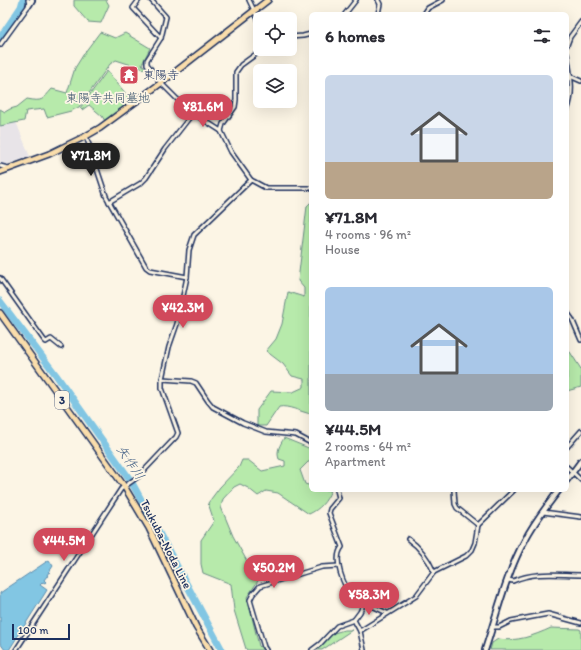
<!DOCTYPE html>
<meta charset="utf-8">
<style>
:root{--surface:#fff;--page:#f7f7f7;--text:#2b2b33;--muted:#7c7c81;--accent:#d1495b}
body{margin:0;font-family:Itim,"Klee One",sans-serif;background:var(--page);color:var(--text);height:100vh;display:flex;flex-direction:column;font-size:15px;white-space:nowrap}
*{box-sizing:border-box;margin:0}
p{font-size:13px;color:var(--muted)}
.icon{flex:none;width:22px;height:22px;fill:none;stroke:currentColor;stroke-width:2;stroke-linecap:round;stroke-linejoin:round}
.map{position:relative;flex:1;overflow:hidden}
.drawer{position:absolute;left:309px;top:12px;width:260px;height:480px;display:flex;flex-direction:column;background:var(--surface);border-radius:6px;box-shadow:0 4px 16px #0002}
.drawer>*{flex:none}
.controls{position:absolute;left:253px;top:12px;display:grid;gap:8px}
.controls a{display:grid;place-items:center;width:44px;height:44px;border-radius:6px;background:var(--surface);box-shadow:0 4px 16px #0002;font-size:20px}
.scale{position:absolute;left:12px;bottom:10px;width:58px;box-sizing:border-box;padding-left:4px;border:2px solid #1b2f5e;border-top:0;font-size:11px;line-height:14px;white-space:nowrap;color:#1b2f5e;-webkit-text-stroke:3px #fcf5e5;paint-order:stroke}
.price{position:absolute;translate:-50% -34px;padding:0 9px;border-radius:14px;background:var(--accent);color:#fff;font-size:13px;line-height:26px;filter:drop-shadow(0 1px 2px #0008)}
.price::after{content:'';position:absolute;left:50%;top:24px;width:12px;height:9px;margin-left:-6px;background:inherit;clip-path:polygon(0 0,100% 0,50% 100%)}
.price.active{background:#222;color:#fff}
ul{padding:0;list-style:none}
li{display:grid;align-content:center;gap:8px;height:212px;padding:0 16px}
li span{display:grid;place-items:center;height:124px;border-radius:6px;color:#555}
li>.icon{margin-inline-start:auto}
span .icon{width:72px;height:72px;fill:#fffc;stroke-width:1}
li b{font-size:17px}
h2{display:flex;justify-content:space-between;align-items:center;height:48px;padding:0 16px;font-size:17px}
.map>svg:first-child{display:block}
.built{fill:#e8e4e8}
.green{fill:#b7eaab;stroke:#698c84}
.water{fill:#82c6e3;stroke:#598aae}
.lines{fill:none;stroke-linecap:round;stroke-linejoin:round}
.river{stroke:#82c6e3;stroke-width:7}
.street-casing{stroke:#1b2f5e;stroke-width:6}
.secondary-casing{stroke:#1b2f5e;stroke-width:8}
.primary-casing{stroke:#1b2f5e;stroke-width:8}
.street{stroke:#fcf5e5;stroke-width:3}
.secondary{stroke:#fcf5e5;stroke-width:4.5}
.primary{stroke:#faddab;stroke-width:5}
.labels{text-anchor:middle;stroke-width:3.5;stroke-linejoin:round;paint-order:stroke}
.shield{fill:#fcf5e5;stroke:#5e6a86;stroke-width:1}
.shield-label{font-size:11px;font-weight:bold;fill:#1b2f5e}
.poi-label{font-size:12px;fill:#1b2f5e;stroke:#fcf5e5;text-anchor:start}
.park-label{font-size:12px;fill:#3a546d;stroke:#fcf5e5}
.street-label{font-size:12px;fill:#1b2f5e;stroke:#fcf5e5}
.water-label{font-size:13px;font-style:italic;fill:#35557f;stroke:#fcf5e5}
</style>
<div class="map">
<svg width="581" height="650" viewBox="0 0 581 650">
<rect width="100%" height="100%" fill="#fcf5e5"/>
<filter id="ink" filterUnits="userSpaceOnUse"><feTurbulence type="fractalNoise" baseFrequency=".025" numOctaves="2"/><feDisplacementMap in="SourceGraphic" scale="8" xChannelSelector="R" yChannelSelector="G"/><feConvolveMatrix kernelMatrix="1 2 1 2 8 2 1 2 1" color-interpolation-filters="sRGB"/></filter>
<g filter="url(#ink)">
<polygon class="built" points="15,119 30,157 5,165 0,165 0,122"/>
<g class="green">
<polygon points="74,0 106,0 109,5 101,23 88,22 74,6"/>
<path d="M100,32L115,38L125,33L150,48L142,64L147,70L116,60L110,64L79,107L71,111L47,117L44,109L26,111L24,121L0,126V109L5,112L10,109L17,107L27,99C43,102 42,100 52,89L67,93L75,68L85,52Z"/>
<polygon points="107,71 132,101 105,121 102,116 89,105 82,110 80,108"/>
<path d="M311,202V414C301,412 288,405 279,407L266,426H257V410L271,391L293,392L304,387V379L292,376L283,364L266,351L276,339L282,324L288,292L304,297V288L298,281L307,206Z"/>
<polygon points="567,350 570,352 581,369 581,387 567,391"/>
<path d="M284,438L311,449V462H308L300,470L305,484L308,485L311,483V490H331C326,502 320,509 309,514L278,493L266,491L258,496L248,488L240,484L234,487L223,499L221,507L233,536L258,581L247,597L259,646L263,650H247L246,649L234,610L231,584L203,573L201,564V540L214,521L208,503L220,487L239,467L242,460H248L262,471L285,466V461L279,459C276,451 280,445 284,438Z"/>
<path d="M551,628L579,629L581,630V650H490L492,643L498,639C517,642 533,636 551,628Z"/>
<polygon points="344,630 352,630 322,650 315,650 334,633"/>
</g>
<polygon class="water" points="49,560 53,566 49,572 51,573 49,572 47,575 49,577 47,576 44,580 46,582 45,583 43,582 40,585 47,590 9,650 5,650 0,643 0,593"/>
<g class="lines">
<g class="river">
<polyline points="0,38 21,7 23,0"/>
<polyline points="0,301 56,375 131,481 222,650"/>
</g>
<defs>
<g id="street">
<polyline points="139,0 133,8 161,38"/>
<polyline points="151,0 166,17 161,38 147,60 147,64 161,83 177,99 193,113 221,131 231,152 251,180 266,188 311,188"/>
<polyline points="249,0 260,23"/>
<polyline points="345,14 356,0"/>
<polyline points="378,14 380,4 378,0"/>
<polyline points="424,14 428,8 443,0"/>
<polyline points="290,37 303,36 311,34"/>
<polyline points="0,45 29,5 28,0"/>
<polyline points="567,45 570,37 581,22"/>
<path d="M567,54C570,75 575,90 567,111"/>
<polyline points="572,77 581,81"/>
<polyline points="221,131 223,124 235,107 236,100 236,72 241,65 263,49"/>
<polyline points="86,136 106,196 146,267 150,270 187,277"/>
<polyline points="0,166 8,168"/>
<polyline points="109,202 141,183 146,178 165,149 193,113"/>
<polyline points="0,278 44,340 46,342 51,339 61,347"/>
<polyline points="567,312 572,319 581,340"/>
<polyline points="162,379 191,381 196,383 208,401 213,407 243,423 266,432 296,435 311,443"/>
<polyline points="567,447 581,431"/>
<polyline points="567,467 581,480"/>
<path d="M337,490L339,498L330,509L329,513L342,547C332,559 344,587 353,597L387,613"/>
<polyline points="454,490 455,504 457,508 478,525"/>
<polyline points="543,512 581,517"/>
<path d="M408,539C421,548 428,558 434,572"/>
<path d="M508,580L513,581C535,571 558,575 581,575"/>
<polyline points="492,627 499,627 511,621 548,614 581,623"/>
<polyline points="360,631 416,596 434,572 466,556 472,550 475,543 478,525 514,490"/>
<polyline points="16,650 121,489 139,476 176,437 178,433 162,388 162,379 169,347 177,324 187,277 189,250 194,235 251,180"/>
<polyline points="266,650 264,647 250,600 253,594 260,586 322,567 339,566"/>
<polyline points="312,650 320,644 337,626 354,620"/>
<polyline points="364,650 360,631 354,620 360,612 365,601"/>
</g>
<g id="secondary">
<polyline points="29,5 32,0"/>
<polyline points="567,480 581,461"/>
<path d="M485,650C497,614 506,574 525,540C534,522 547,506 559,490"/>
</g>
<g id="primary">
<polyline points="0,172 49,154 86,136 100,128 161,83 268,0"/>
<polyline points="0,313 124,486 149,528 196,627 210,650"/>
</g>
</defs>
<use href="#street" class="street-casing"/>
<use href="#secondary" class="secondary-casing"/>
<use href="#primary" class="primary-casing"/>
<use href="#street" class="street"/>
<use href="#secondary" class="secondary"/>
<use href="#primary" class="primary"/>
</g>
</g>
<defs>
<symbol id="temple-square" viewBox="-11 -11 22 22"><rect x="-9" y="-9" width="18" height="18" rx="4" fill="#d1495b" stroke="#fcf5e5"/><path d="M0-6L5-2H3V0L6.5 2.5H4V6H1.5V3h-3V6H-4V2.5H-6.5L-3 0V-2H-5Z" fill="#fff"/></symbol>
</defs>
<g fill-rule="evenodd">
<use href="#temple-square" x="118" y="64" width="22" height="22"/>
</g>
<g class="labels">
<rect class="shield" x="55" y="391" width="14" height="18" rx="3"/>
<g class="shield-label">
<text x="62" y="404">3</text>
</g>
<g class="poi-label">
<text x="143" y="79">東陽寺</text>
</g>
<g class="park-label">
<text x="108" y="102">東陽寺共同墓地</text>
</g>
<g class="street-label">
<text transform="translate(166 544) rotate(63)" y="4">Tsukuba-Noda Line</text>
</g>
<g class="water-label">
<text transform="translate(131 462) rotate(56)" y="5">矢作川</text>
</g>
</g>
</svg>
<div class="controls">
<a><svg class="icon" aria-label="locate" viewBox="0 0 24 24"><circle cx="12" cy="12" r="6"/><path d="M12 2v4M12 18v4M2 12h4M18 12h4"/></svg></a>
<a><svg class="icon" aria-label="layers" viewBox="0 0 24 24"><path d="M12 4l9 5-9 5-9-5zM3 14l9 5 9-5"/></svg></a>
</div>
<div class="scale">100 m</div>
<b class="price" style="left:203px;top:128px">¥81.6M</b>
<b class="price active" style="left:91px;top:177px">¥71.8M</b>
<b class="price" style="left:183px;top:329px">¥42.3M</b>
<b class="price" style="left:64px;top:562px">¥44.5M</b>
<b class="price" style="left:274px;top:589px">¥50.2M</b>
<b class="price" style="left:369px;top:616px">¥58.3M</b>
<section class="drawer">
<h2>6 homes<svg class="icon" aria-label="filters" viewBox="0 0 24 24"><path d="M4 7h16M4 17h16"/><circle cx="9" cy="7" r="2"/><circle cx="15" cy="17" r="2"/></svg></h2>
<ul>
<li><span style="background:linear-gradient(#c9d6e8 70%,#b9a48a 0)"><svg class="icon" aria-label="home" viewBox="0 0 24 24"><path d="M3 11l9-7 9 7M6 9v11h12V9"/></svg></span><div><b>¥71.8M</b><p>4 rooms · 96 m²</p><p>House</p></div></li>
<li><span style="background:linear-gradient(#a9c7e8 70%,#9aa5b1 0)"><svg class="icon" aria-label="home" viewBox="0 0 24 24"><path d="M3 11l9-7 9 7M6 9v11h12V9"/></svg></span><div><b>¥44.5M</b><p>2 rooms · 64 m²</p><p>Apartment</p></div></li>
</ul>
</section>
</div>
